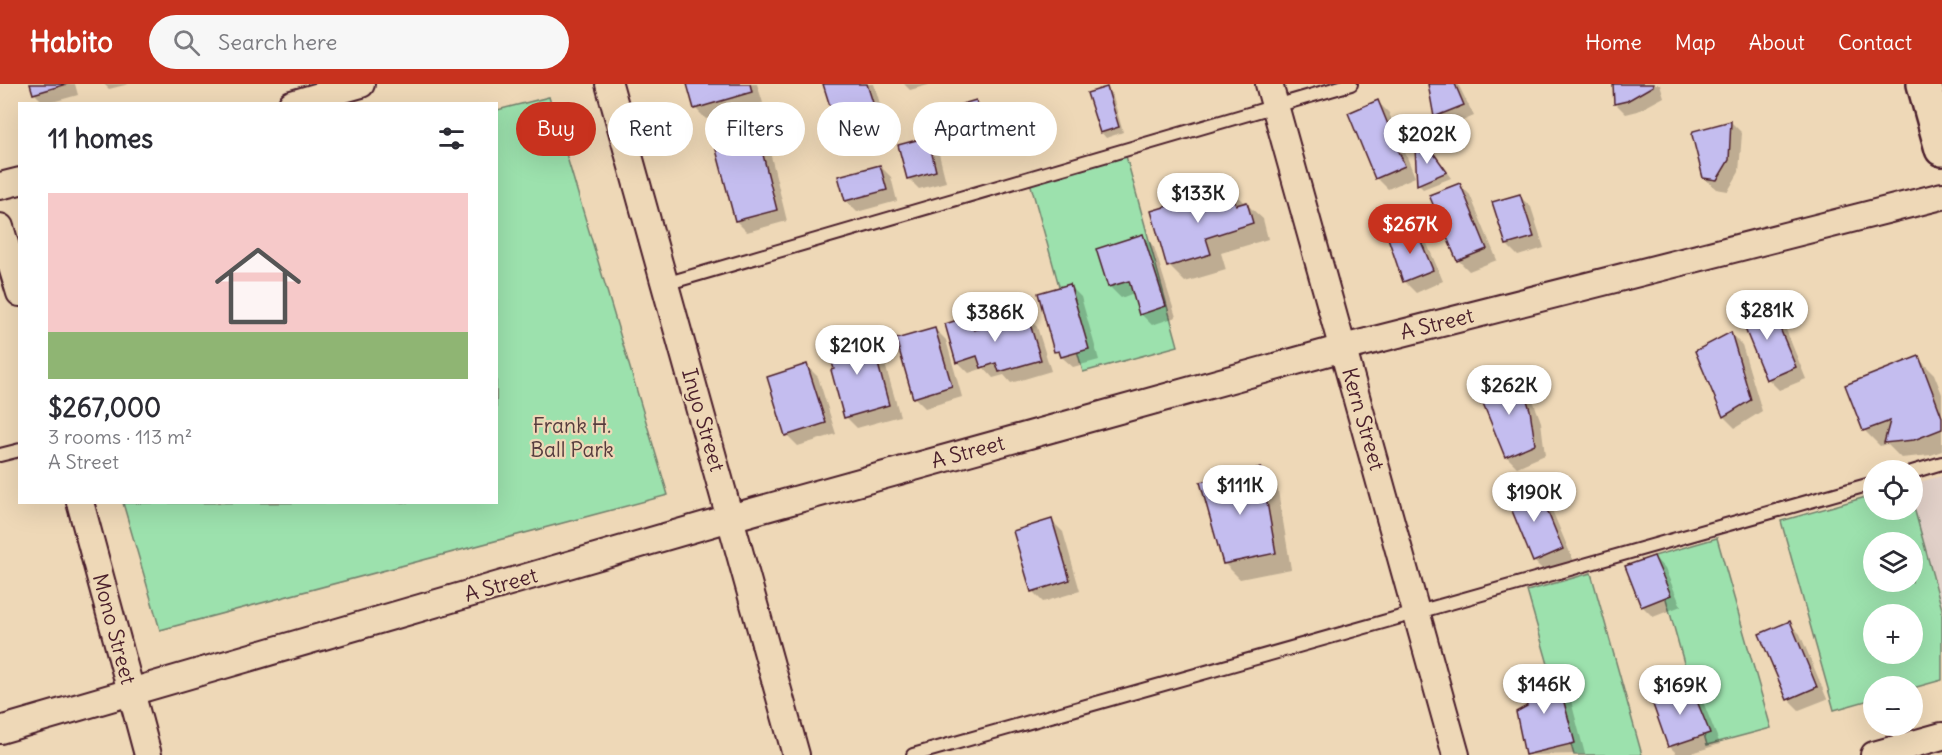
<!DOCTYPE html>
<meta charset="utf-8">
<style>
:root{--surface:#fff;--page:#f7f7f7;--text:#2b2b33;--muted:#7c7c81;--accent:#c8321e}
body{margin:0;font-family:Delius,sans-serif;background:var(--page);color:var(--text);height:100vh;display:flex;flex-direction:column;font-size:22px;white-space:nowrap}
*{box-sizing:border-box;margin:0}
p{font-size:20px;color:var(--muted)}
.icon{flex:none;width:33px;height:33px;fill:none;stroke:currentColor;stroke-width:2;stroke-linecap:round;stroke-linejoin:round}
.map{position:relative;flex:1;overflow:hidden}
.sheet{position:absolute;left:18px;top:18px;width:480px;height:402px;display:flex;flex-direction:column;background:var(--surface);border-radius:0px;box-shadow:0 6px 24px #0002}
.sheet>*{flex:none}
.banner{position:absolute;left:516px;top:18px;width:570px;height:54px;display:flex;gap:12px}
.fabs{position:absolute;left:1863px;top:376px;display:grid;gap:12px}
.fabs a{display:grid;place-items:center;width:60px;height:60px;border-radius:50%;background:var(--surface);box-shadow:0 6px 24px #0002;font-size:30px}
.price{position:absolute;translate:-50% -51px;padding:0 14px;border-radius:21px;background:#fff;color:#222;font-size:20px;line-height:39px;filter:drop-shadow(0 2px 3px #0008)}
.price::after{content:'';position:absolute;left:50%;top:36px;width:18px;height:14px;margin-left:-9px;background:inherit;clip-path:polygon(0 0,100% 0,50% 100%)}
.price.current{background:var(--accent);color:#fff}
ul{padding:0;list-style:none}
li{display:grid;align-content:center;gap:12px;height:318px;padding:0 30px}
li span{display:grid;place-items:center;height:186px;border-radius:0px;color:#555}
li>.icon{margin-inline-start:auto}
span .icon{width:108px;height:108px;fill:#fffc;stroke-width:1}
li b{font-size:26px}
h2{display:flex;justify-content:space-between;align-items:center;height:72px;padding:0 30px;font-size:26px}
.pill{padding:0 21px;border-radius:27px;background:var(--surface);box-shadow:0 6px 24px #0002;font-size:21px;line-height:54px}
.pill.current{background:var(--accent);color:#fff}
header{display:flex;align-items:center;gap:36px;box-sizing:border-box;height:84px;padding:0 30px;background:var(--accent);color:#fff}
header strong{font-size:28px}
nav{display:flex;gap:33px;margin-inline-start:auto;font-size:21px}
.search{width:420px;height:54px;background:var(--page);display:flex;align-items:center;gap:15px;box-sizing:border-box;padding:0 21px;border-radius:33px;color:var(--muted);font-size:22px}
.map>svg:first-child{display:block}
.built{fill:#e1d0c8}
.green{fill:#9ce1ad;stroke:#73806c;stroke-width:1.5;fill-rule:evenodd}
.shadow{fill:#0003}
.building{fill:#c4bdef;stroke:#4a1f2b;stroke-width:1.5}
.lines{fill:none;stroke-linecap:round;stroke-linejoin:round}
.service-casing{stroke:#4a1f2b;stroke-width:16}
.minor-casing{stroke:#4a1f2b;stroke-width:30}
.secondary-casing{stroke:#4a1f2b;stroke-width:38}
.service{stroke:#eed8b7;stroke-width:12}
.minor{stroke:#eed8b7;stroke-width:26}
.secondary{stroke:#eed8b7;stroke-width:33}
.labels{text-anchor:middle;stroke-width:4.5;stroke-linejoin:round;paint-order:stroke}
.street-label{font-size:21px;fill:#4a1f2b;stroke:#eed8b7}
.park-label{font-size:21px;fill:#563c3e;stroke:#eed8b7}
</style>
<header>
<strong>Habito</strong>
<div class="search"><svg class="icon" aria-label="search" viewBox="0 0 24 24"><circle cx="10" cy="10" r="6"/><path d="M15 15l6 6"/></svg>Search here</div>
<nav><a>Home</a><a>Map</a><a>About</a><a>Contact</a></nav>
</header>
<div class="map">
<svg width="1942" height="671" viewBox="0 0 1942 671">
<rect width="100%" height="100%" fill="#eed8b7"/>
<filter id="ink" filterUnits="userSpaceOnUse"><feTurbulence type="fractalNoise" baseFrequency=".0167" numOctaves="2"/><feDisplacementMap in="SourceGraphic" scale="12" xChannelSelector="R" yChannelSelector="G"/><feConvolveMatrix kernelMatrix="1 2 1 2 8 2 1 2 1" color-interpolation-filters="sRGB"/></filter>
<g filter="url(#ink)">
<polygon class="built" points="1942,392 1942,525 1913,420 1912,400"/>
<g class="green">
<polygon points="549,13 668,411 160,546 123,419 496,418 497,26"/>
<polygon points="1126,72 1178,262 1083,288 1030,98"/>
<path d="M1873,411L1874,426H1912L1913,420L1942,525V596L1913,604L1874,603L1873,615L1834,626L1781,437ZM1874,459H1912V498H1874ZM1874,531H1912V570H1874Z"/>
<polygon points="1717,454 1771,644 1707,661 1654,472"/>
<polygon points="1591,489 1642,671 1574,671 1527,507"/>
</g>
<g class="shadow">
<polygon points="32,0 75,0 78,11 45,20 34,9"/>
<polygon points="104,0 129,0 109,5"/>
<polygon points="688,0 757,0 763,19 706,35 695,24"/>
<polygon points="825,0 874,0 884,33 847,45 836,34"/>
<polygon points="904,0 932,0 910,6"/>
<polygon points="1430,0 1458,0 1474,32 1446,44 1435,33"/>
<polygon points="1615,0 1660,0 1664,13 1638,27 1626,30 1615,19"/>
<polygon points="1106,5 1112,10 1123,48 1106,54 1101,48"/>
<polygon points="976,18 981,23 989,50 971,55 966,50"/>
<polygon points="1378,18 1389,29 1415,93 1388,105 1377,94"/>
<polygon points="1731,38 1742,49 1739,88 1728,107 1716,105 1704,94"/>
<polygon points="757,49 768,60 787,137 747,148 736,137"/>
<polygon points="927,54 938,66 946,98 919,105 908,94"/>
<polygon points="1426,61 1451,94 1423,105 1418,100"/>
<polygon points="880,82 891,93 897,117 857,128 846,117"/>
<polygon points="1459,100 1470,111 1497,176 1469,187 1458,176"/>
<polygon points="1230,105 1263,135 1268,155 1221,169 1226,186 1185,198 1169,182"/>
<polygon points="1519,112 1531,123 1544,164 1518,172 1507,161 1494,119"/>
<polygon points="1414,144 1425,155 1443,197 1416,209 1405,198 1390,155"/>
<polygon points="1143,151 1154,163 1176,233 1152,241 1141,230 1134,209 1121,214 1110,203 1098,166"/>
<polygon points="1070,202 1081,213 1099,276 1073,283 1056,268"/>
<polygon points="1769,220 1780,231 1806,295 1779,306 1768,295"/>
<polygon points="1026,232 1037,243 1051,287 1011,299 1004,291 993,294 984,284 969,289 958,278 970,234 981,245"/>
<polygon points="935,245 946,256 962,313 925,324 914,313"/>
<polygon points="1731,250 1742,261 1762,327 1735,344 1724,333 1697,268"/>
<polygon points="869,251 880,263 900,332 857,344 846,333"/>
<polygon points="1918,274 1934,290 1942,310 1942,367 1931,371 1901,374 1887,360 1880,362 1864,346"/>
<polygon points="807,282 818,293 836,350 798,362 787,351"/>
<polygon points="1522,304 1533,316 1541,338 1545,371 1517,383 1506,372"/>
<polygon points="1261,385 1277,401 1291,485 1240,495 1224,479"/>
<polygon points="1535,401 1546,412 1573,476 1545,488 1534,477"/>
<polygon points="1052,437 1063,448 1080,507 1043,518 1032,507"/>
<polygon points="1654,473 1665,485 1681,522 1653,533 1642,522"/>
<polygon points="1789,539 1800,550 1827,615 1799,626 1788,615"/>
<polygon points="1555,587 1566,598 1585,670 1527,671 1518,629 1528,623"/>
<polygon points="1690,602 1701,613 1720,660 1686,671 1678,671 1669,662"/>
</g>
<g class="building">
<polygon points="30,0 67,0 33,10"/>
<polygon points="687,0 750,0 752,8 694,25"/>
<polygon points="823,0 867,0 874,22 834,35"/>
<polygon points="1428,0 1455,0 1464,21 1434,33"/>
<polygon points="1613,0 1653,0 1653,2 1627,17 1614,20"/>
<polygon points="1107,3 1119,43 1100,49 1087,9"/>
<polygon points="976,16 985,45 964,51 956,22"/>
<polygon points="1378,16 1405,82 1375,95 1348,29"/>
<polygon points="1731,37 1729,76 1717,96 1703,94 1692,51 1693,47"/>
<polygon points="757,47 777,126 735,137 714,58"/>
<polygon points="928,53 936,87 907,95 898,61"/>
<polygon points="1427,60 1447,88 1417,101 1415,63"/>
<polygon points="880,81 887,106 845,117 838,92"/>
<polygon points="1460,99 1487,165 1457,177 1429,111"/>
<polygon points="1230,103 1236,121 1247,118 1253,139 1206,154 1211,170 1167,183 1151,127"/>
<polygon points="1520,110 1534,153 1506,161 1492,118"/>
<polygon points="1415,143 1433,186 1403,198 1388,154"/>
<polygon points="1143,150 1166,222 1139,231 1129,197 1108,203 1096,165"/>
<polygon points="1070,200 1089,265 1061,273 1059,267 1054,268 1038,209"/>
<polygon points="1769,218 1796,283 1766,296 1739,230"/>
<polygon points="1027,230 1041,276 999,288 996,279 981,284 977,272 956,279 945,240 970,232 974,246"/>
<polygon points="935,244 952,302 913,314 896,255"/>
<polygon points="1731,248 1751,316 1723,333 1695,267"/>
<polygon points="870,250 889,321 844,334 831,286 834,285 827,262"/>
<polygon points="1919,272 1942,333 1942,345 1914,356 1884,359 1890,337 1863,347 1845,301"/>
<polygon points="807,280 826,339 785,352 767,293"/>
<polygon points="1500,297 1523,303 1530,326 1535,360 1505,373 1478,307"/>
<polygon points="1261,384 1276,469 1223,480 1200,398"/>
<polygon points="1536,399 1563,465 1533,478 1506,412"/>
<polygon points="1052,435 1070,496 1031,508 1013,447"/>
<polygon points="1654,472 1671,511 1641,523 1625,482"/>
<polygon points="1790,537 1817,603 1787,616 1759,550"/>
<polygon points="1555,585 1575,659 1525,671 1516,628 1527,622 1522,595"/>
<polygon points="1690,600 1710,649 1668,663 1651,615"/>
</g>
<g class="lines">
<defs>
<g id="service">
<polyline points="665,200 1351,0"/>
<polyline points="0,371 20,366"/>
<polyline points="1912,388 1942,379"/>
<polyline points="913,671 1874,399"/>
</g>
<g id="minor">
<polyline points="609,0 796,671"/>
<polyline points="1269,0 1456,671"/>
<polyline points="292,20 361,0"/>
<polyline points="0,102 20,97"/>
<polyline points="0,143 20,209"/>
<polyline points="80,418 148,671"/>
<polyline points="0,646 730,434 1343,264 1942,112"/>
<polyline points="1874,671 1942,652"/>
</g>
<polyline id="secondary" points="1924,0 1942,65"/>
</defs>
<use href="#service" class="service-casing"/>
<use href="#minor" class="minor-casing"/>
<use href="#secondary" class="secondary-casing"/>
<use href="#service" class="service"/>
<use href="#minor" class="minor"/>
<use href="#secondary" class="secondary"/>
</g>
</g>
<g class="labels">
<g class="street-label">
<text transform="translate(1437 240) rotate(-14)" y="7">A Street</text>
<text transform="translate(1363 335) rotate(74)" y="7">Kern Street</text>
<text transform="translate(703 336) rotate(74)" y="7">Inyo Street</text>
<text transform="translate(968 368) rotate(-15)" y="7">A Street</text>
<text transform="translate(501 501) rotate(-16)" y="7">A Street</text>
<text transform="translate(114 545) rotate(75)" y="7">Mono Street</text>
</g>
<g class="park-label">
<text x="572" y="349">Frank H.<tspan x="572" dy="24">Ball Park</tspan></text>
</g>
</g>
</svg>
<div class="fabs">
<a><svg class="icon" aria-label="locate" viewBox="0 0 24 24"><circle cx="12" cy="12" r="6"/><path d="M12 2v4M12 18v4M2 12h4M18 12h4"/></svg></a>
<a><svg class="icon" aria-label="layers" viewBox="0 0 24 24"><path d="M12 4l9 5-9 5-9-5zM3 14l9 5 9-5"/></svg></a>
<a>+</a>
<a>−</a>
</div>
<b class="price" style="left:1427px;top:81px">$202K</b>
<b class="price" style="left:1198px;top:140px">$133K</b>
<b class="price current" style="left:1410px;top:171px">$267K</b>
<b class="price" style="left:1767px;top:257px">$281K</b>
<b class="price" style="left:995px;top:259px">$386K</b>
<b class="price" style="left:857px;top:292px">$210K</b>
<b class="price" style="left:1509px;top:332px">$262K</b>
<b class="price" style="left:1240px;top:432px">$111K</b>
<b class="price" style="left:1534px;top:439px">$190K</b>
<b class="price" style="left:1544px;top:631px">$146K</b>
<b class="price" style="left:1680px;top:632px">$169K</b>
<div class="banner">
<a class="pill current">Buy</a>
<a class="pill">Rent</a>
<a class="pill">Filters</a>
<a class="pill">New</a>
<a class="pill">Apartment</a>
</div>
<section class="sheet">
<h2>11 homes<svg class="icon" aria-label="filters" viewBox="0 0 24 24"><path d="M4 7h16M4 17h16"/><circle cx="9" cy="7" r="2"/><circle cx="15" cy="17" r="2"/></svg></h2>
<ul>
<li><span style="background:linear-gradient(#f6c9c9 75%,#8fb573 0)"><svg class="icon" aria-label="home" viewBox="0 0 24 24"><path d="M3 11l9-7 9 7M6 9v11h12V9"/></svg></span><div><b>$267,000</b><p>3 rooms · 113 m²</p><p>A Street</p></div></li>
</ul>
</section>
</div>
